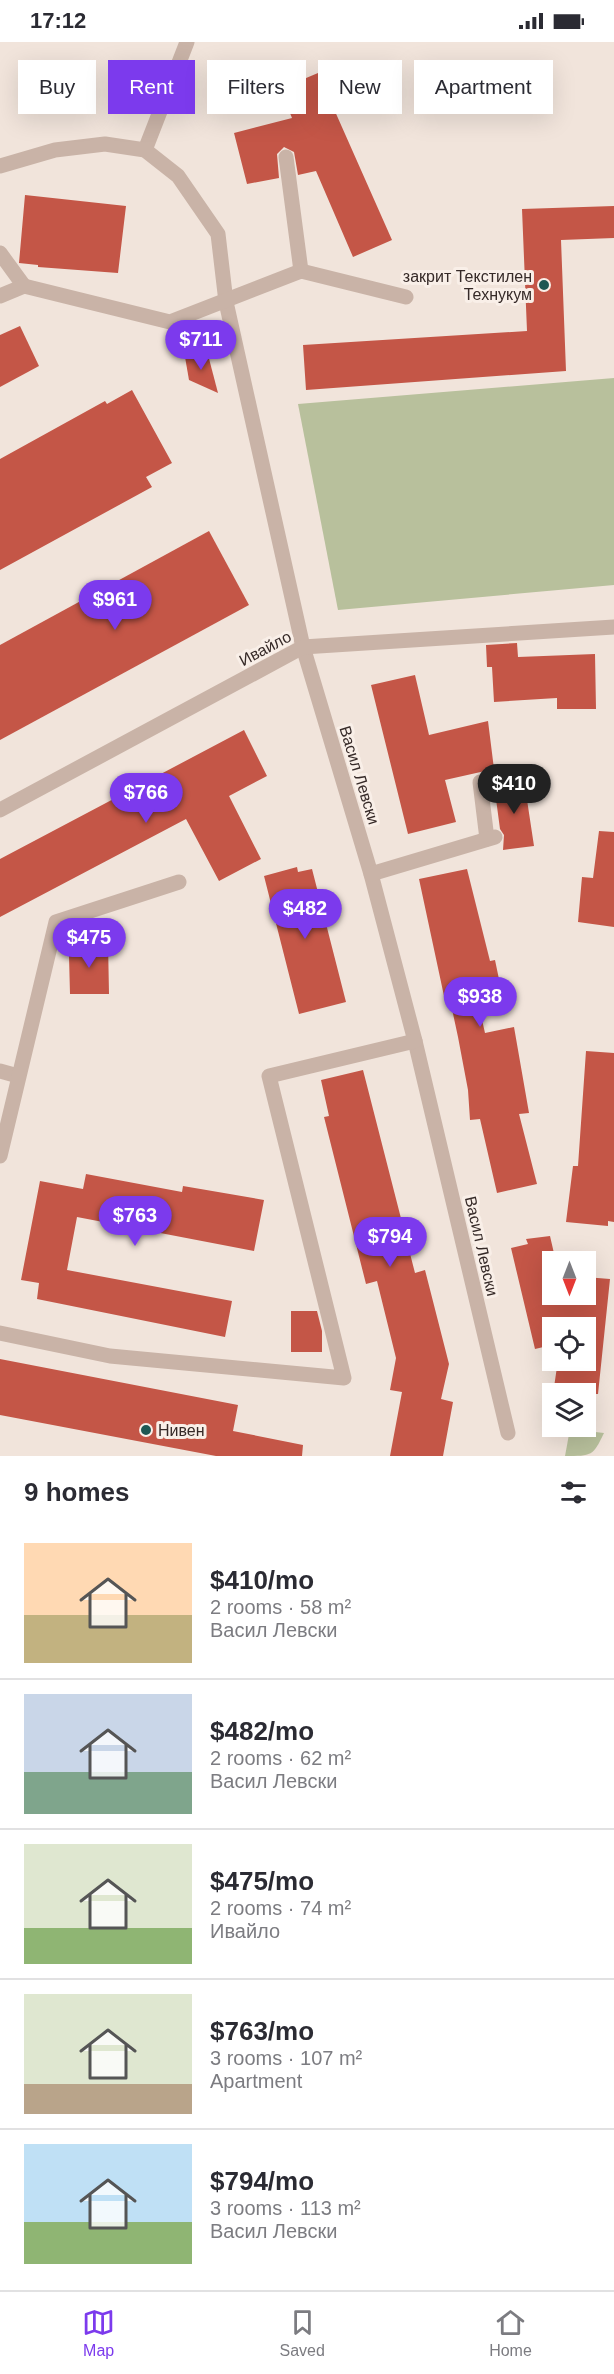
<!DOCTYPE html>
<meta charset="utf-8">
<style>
:root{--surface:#fff;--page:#f2f2f3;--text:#2b2b33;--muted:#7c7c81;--line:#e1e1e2;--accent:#7c3aed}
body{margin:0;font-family:Arial,sans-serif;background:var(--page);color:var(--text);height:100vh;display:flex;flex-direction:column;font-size:22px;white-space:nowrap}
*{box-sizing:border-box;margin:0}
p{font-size:20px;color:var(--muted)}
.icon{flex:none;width:33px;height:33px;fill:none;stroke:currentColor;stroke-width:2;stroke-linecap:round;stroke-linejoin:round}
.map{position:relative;height:1414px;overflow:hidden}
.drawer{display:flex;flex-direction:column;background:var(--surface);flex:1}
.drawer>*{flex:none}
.hud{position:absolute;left:18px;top:18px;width:579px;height:54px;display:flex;gap:12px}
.needle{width:39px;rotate:180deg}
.controls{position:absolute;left:542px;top:1209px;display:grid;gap:12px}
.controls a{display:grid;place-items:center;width:54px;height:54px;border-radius:0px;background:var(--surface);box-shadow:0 6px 24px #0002;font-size:30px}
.price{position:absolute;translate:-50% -51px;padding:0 14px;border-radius:21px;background:var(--accent);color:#fff;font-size:20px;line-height:39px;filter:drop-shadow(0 2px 3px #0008)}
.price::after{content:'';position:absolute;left:50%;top:36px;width:18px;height:14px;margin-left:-9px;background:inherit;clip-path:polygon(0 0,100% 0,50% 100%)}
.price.current{background:#222;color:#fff}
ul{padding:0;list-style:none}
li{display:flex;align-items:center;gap:18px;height:150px;padding:0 24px}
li+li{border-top:2px solid var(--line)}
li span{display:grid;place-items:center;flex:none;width:168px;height:120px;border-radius:0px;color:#555}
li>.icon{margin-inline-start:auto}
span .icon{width:72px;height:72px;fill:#fffc;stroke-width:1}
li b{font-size:26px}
h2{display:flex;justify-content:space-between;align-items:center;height:72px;padding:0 24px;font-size:26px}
.pill{padding:0 21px;border-radius:0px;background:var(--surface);box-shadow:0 6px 24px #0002;font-size:21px;line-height:54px}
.pill.current{background:var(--accent);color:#fff}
.status{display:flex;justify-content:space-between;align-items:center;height:42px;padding:0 30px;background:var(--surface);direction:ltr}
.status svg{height:16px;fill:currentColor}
.dock{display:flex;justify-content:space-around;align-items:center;height:84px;border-top:2px solid var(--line);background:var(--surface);font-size:16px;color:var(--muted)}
.dock a{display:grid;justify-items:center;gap:3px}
.dock .current{color:var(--accent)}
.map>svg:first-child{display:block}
.green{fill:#b8c09c}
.building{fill:#c45647}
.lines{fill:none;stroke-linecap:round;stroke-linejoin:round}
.minor{stroke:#c9b3a7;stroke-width:15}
.poi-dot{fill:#1e5753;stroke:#f9efe8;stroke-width:2}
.labels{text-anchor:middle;stroke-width:6;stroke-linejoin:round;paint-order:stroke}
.poi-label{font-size:16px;fill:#362a28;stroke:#f9efe8;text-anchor:end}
.street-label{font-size:16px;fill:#362a28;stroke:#f9efe8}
</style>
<div class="status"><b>17:12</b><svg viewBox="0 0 49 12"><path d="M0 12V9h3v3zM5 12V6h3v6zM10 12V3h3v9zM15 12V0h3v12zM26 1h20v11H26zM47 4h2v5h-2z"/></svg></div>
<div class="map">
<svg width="614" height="1414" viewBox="0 0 614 1414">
<rect width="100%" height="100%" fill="#f1e4db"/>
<g class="green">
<polygon points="614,336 614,543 338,568 298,362"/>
<path d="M570,1387L604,1391C593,1414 592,1414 565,1414Z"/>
</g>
<g class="building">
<polygon points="318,31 392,198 353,215 316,129 298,133 294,110 284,105 277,112 279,136 247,142 234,91 292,76 280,47"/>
<polygon points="25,153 126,164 118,231 38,225 38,223 19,221"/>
<polygon points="614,164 614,196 561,198 566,329 306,348 303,303 527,289 522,167"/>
<polygon points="20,284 39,324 0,345 0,293"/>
<polygon points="207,309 218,351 189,338 185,315"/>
<polygon points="132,348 172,421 146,435 152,445 0,528 0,417 105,359 107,362"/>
<polygon points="209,489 249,563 0,698 0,603"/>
<polygon points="517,601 518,615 595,612 596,667 557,667 557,656 494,660 492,625 487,625 486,603"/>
<polygon points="415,633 429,693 488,679 494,727 445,738 456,780 408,792 371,643"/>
<polygon points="244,688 267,734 229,754 261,817 219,839 186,777 0,875 0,817"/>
<polygon points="524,738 534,804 503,808 504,793 500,787 494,742"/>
<polygon points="599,789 614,790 614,885 578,880 582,835 593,836"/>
<polygon points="297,825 298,830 312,827 346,960 299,972 264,834"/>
<polygon points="467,827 490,919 495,918 500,942 475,947 485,991 514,985 529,1071 519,1072 537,1142 497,1151 480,1077 470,1078 468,1048 458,995 449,953 444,954 419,837"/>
<polygon points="108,900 109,952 70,952 69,914 73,914 73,901"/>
<polygon points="586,1009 614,1011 614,1180 608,1179 608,1184 566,1180 573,1124 578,1124"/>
<polygon points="363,1028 415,1231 425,1228 449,1322 441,1357 453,1360 443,1414 390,1414 402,1350 390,1348 396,1316 377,1239 366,1242 324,1075 329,1074 321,1038"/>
<polygon points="86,1132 182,1150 183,1144 264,1158 254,1209 77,1175 67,1228 232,1259 225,1295 37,1257 39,1241 21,1238 40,1139 83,1147"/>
<polygon points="550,1194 556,1220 552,1220 552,1252 585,1252 585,1235 610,1237 598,1352 553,1352 558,1318 585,1318 585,1286 552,1286 552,1303 535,1307 511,1206 528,1202 526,1197"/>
<polygon points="291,1269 317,1269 322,1289 322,1310 291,1310"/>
<polygon points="0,1317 238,1363 233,1389 303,1403 302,1414 216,1414 0,1373"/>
</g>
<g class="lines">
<g class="minor">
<polyline points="145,108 187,0"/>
<polyline points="286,115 301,229"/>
<polyline points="0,124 55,108 105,102 145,108 178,134 218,192 226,260 303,605 371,832 415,999 508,1391"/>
<polyline points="0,211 24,244"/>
<polyline points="0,254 24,244 170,280 301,229 406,255"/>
<polyline points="480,740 487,797"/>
<polyline points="0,768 303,605 614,585"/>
<polyline points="371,832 495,795"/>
<polyline points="0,1029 18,1034"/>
<polyline points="0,1114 56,880 179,840"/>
<polyline points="0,1291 110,1314 344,1336 269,1034 415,999"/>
</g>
</g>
<g class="poi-dot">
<circle cx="544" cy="243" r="6"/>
<circle cx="146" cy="1388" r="6"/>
</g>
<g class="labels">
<g class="poi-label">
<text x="532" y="240">закрит Текстилен<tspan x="532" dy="18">Технукум</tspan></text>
<text x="158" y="1394" text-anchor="start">Нивен</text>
</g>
<g class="street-label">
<text transform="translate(265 606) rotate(-28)" y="6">Ивайло</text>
<text transform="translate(360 733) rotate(73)" y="6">Васил Левски</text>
<text transform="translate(482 1204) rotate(77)" y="6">Васил Левски</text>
</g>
</g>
</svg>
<div class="controls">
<a><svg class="needle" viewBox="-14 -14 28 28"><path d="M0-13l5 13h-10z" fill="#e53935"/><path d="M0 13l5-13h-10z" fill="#7c7c81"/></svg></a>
<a><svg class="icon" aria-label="locate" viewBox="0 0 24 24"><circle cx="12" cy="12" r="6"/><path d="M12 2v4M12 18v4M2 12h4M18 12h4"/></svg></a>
<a><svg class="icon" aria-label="layers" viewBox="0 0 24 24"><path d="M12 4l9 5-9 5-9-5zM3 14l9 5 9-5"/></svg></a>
</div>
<b class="price" style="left:201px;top:329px">$711</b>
<b class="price" style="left:115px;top:589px">$961</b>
<b class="price current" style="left:514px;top:773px">$410</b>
<b class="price" style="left:146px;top:782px">$766</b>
<b class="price" style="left:305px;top:898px">$482</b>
<b class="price" style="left:89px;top:927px">$475</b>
<b class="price" style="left:480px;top:986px">$938</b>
<b class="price" style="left:135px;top:1205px">$763</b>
<b class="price" style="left:390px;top:1226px">$794</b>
<div class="hud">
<a class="pill">Buy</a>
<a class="pill current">Rent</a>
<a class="pill">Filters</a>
<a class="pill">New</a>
<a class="pill">Apartment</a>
</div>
</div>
<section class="drawer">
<h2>9 homes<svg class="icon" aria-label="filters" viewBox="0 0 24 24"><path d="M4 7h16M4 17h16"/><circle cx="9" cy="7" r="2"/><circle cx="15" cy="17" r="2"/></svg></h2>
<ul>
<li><span style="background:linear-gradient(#ffd9b3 60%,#c2b280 0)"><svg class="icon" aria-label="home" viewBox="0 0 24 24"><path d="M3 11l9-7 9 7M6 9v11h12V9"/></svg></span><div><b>$410/mo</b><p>2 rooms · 58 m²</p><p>Васил Левски</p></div></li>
<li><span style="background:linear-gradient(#c9d6e8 65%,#7fa58c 0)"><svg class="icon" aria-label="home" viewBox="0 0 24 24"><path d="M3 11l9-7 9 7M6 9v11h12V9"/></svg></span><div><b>$482/mo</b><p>2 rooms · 62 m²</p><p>Васил Левски</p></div></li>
<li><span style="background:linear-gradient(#dfe7d0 70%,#8fb573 0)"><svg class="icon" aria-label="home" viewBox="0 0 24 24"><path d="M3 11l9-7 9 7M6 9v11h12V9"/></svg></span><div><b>$475/mo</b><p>2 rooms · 74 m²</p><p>Ивайло</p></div></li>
<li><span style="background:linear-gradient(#dfe7d0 75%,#b9a48a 0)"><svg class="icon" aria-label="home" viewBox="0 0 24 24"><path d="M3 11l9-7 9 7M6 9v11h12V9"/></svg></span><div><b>$763/mo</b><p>3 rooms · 107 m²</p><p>Apartment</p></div></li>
<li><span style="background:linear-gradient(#bfe0f5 65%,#8fb573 0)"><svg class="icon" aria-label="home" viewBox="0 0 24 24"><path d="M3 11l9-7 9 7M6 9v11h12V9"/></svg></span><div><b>$794/mo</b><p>3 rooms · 113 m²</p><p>Васил Левски</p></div></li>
</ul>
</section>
<nav class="dock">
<a class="current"><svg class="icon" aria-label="map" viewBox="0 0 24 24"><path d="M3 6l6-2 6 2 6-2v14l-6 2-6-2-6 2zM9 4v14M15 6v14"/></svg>Map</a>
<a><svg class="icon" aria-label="saved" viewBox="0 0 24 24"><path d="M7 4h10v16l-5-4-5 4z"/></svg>Saved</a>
<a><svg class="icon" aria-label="home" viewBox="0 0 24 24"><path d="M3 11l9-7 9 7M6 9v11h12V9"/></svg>Home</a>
</nav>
